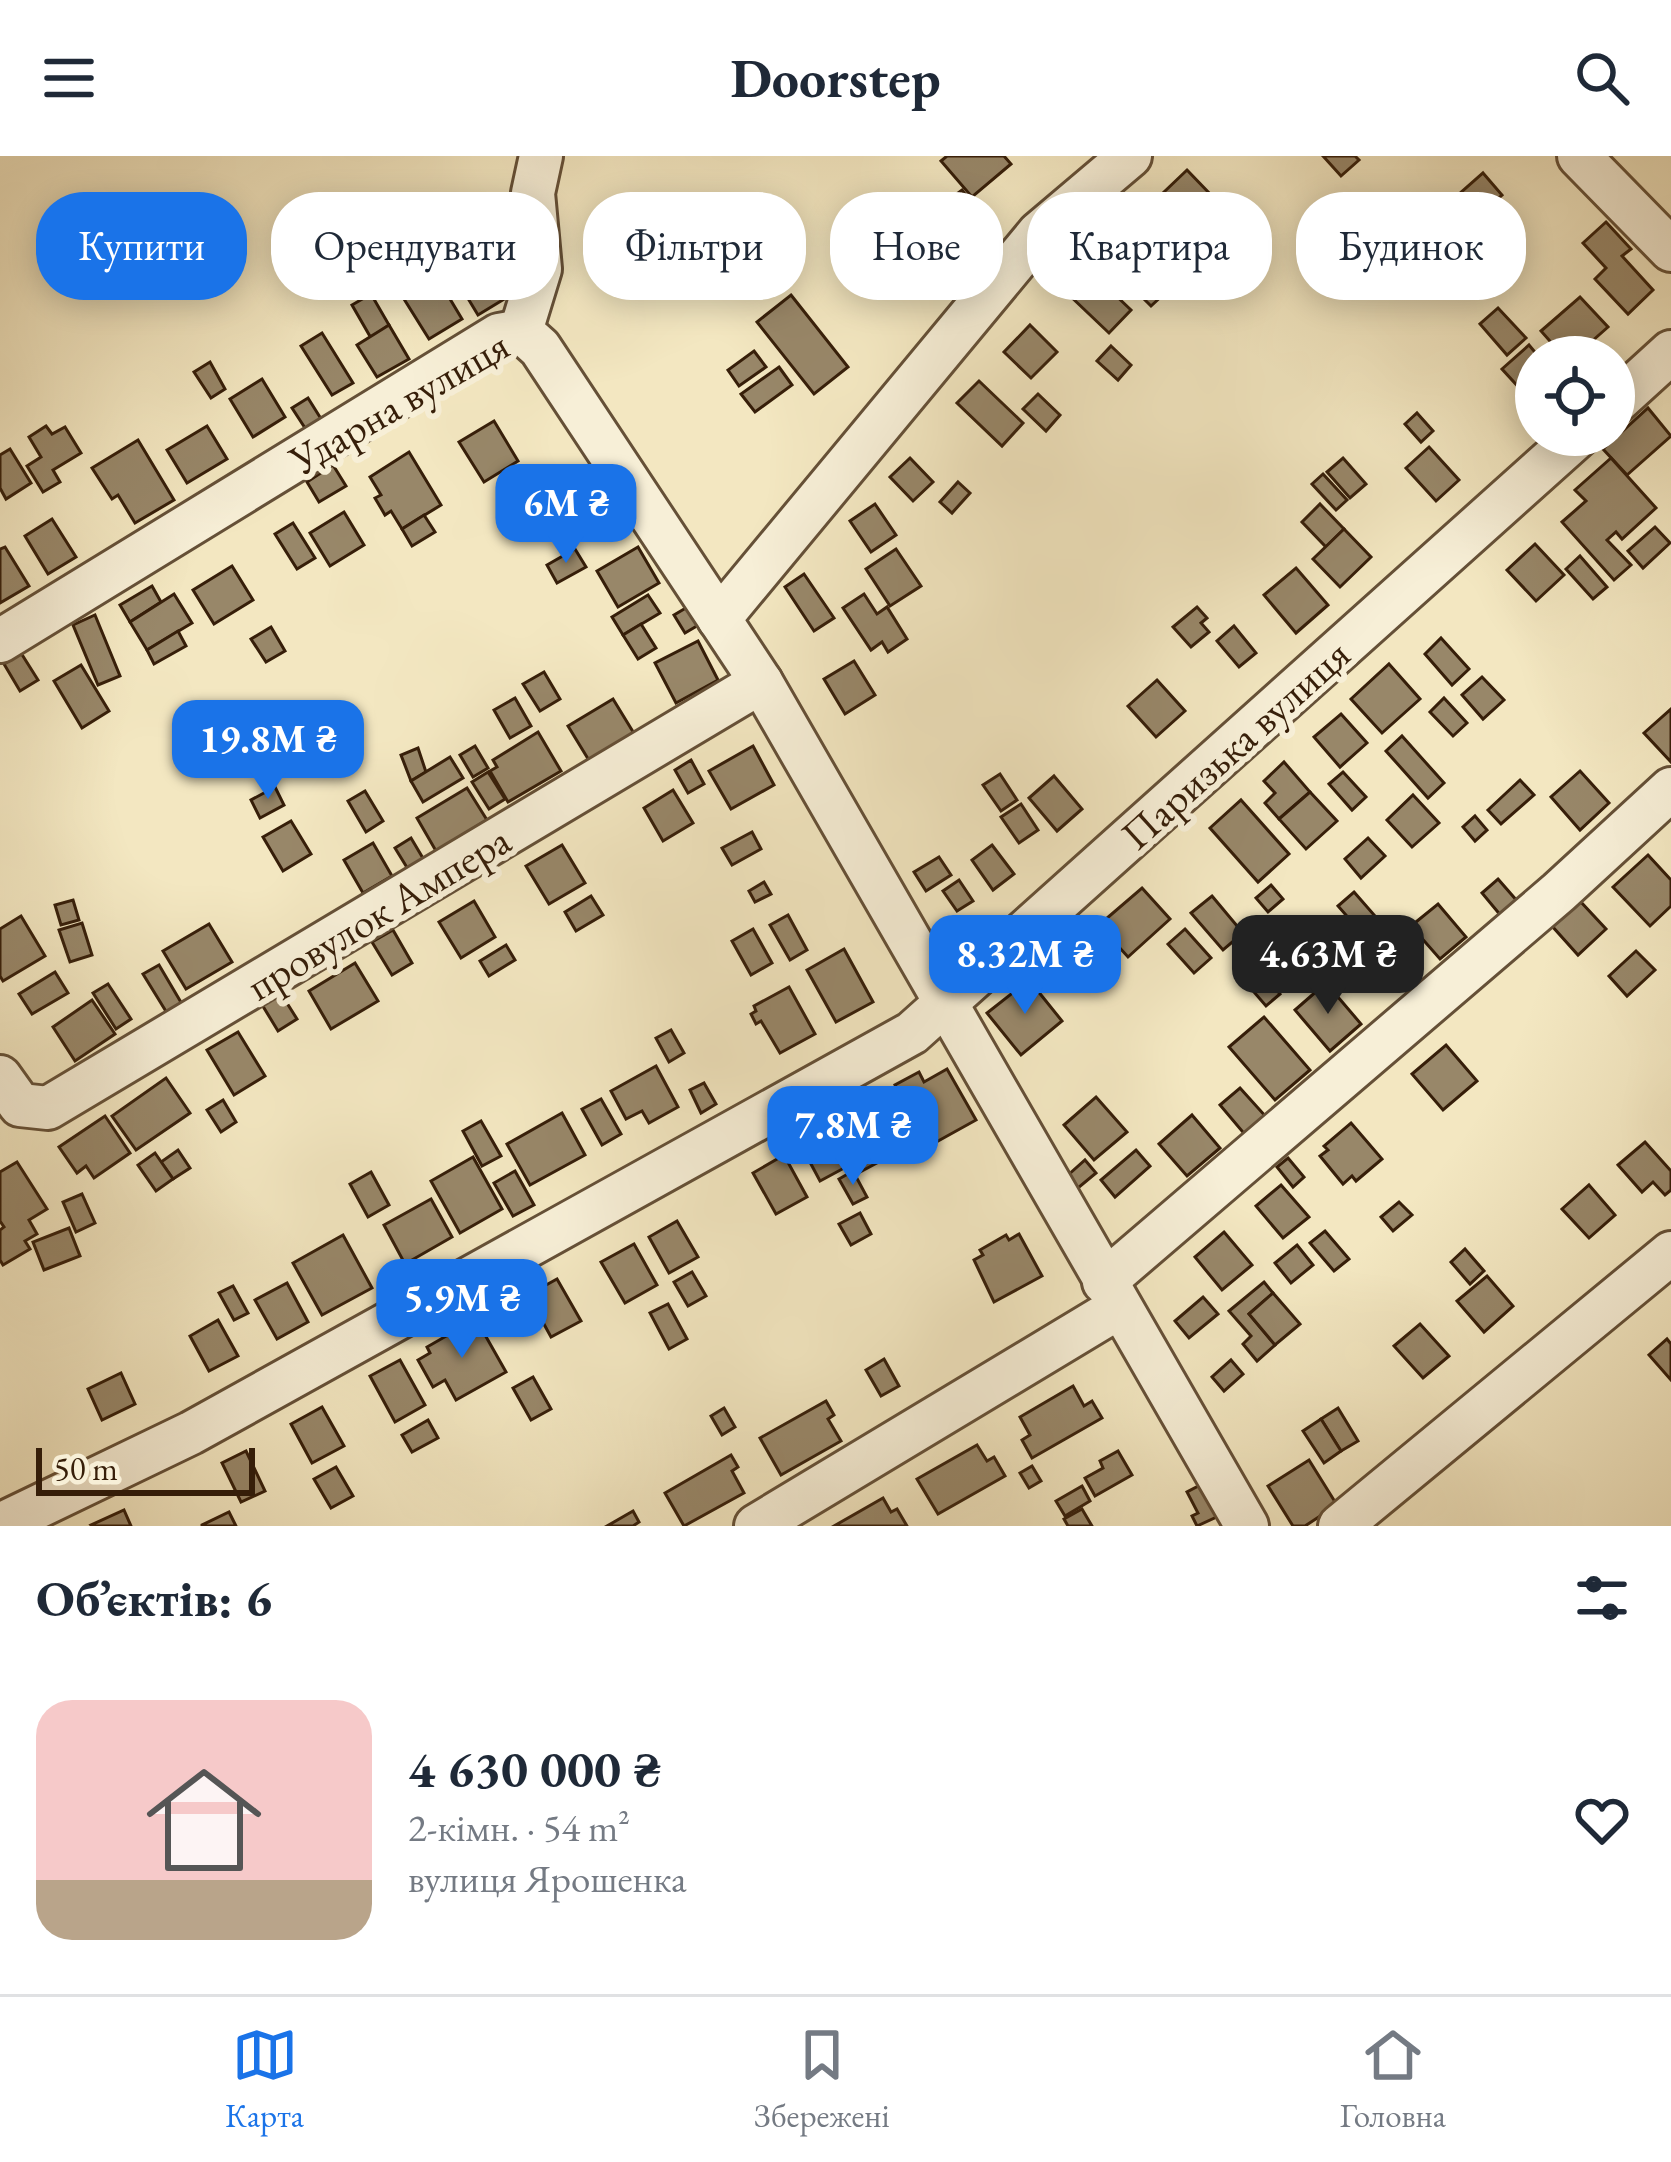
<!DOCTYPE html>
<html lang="uk">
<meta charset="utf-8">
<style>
:root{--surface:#fff;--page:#f6f6f7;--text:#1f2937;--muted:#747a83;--line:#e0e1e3;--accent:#1a73e8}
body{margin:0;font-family:"EB Garamond",serif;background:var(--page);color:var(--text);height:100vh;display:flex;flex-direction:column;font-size:45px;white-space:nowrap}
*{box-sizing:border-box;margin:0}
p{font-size:39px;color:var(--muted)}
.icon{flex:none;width:66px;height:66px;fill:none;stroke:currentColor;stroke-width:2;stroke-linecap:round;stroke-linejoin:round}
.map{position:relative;height:1370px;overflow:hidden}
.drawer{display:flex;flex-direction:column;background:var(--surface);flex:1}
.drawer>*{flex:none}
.top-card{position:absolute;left:36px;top:36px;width:1599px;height:108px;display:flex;gap:24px}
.fabs{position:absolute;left:1515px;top:180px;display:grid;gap:24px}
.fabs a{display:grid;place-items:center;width:120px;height:120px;border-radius:50%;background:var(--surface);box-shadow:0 6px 30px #0003;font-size:60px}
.scale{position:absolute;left:36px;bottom:30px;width:219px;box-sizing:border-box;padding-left:12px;border:6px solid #361e09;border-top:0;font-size:33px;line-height:42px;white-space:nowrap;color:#361e09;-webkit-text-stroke:9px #f7efd7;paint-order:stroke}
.price{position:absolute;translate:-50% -102px;padding:0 27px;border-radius:24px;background:var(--accent);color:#fff;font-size:39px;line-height:78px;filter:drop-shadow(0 3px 6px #0008)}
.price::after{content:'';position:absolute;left:50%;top:72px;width:36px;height:27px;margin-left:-18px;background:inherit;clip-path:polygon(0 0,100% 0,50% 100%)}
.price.selected{background:#222;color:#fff}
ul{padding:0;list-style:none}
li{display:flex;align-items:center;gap:36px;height:300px;padding:0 36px}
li+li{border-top:3px solid var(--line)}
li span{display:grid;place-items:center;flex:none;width:336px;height:240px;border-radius:36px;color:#555}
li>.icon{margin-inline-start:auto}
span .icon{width:144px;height:144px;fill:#fffc;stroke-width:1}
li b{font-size:51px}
h2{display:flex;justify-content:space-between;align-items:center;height:144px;padding:0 36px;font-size:51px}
.tag{padding:0 42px;border-radius:48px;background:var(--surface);box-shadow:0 6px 30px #0003;font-size:42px;line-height:108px}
.tag.selected{background:var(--accent);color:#fff}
header{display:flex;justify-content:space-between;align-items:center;height:156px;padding:0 36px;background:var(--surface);font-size:54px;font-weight:700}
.menu{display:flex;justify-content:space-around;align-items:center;height:168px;border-top:3px solid var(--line);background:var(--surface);font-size:33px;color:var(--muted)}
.menu a{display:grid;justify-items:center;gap:6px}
.menu .selected{color:var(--accent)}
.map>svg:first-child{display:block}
.building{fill:#988769;stroke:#361e09;stroke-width:3}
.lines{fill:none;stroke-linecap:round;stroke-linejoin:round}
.minor-casing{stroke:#655037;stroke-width:48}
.minor{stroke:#f7efd7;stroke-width:42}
.labels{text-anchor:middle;stroke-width:12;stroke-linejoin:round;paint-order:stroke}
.street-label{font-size:42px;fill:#361e09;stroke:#f7efd7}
</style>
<header><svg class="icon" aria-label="menu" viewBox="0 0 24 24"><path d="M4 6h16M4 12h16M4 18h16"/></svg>Doorstep<svg class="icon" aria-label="search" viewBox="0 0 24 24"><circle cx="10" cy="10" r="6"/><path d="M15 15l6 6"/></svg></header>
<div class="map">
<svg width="1671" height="1370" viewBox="0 0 1671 1370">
<rect width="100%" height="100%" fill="#f3e7c1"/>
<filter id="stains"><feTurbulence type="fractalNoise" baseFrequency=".00167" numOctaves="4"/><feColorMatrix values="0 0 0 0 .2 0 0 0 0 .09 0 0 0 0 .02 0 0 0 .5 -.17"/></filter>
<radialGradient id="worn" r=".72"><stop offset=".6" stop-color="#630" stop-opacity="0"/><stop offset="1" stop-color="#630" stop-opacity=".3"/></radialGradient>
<g class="building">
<polygon points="947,0 1004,0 1011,8 972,41 941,5"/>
<polygon points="1323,0 1355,0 1359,4 1341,20"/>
<polygon points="1187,14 1212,40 1189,63 1164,36"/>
<polygon points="1483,17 1502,39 1468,69 1449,47"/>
<polygon points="962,34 996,80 977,94 943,48"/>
<polygon points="1215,49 1233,70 1237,66 1245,75 1241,79 1248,86 1239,94 1206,58"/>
<polygon points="899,56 934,103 912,119 877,73"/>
<polygon points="1606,66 1631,93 1622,100 1653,134 1628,158 1595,123 1606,112 1583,87"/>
<polygon points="1130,67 1157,97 1128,124 1100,95"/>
<polygon points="495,77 527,129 478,159 446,106"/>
<polygon points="1170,93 1196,120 1184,131 1158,104"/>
<polygon points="389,95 407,124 382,139 364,110"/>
<polygon points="1089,114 1131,154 1109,177 1067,137"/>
<polygon points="1145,116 1165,137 1151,150 1131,130"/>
<polygon points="438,123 462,163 429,183 404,143"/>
<polygon points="371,138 389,169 371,182 352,149"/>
<polygon points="791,139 848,211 814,238 757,166"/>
<polygon points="1580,141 1608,171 1574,201 1564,201 1541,175"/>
<polygon points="1498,152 1526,182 1507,199 1480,168"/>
<polygon points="389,169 409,203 377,221 357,189"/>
<polygon points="1030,169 1057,196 1031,222 1004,196"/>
<polygon points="322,177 353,227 332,239 301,190"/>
<polygon points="1529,189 1539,201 1536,201 1535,249 1502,213"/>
<polygon points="1111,190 1131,209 1118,224 1097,205"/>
<polygon points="754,195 766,211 739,230 728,214"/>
<polygon points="210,206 225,233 211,242 194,216"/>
<polygon points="779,211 792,229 755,256 741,238"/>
<polygon points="262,223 285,261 253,281 230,243"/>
<polygon points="979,225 1023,267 1002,290 957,247"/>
<polygon points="1038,238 1060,259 1046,275 1023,253"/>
<polygon points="308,242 323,266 307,275 292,252"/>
<polygon points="1648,252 1671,280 1627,319 1603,293"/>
<polygon points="1417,257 1433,275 1421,286 1405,268"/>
<polygon points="494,265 518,305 484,326 459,286"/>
<polygon points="46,270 52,278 65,271 81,297 53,314 60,326 43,336 27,310 41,301 29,281"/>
<polygon points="207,270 227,303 187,327 167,294"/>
<polygon points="138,284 174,344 135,367 118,339 112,343 92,312"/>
<polygon points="1429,291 1459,324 1436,345 1406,312"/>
<polygon points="10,293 31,327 6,343 0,332 0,299"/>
<polygon points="409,296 441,349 402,373 391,355 385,359 375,342 381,339 370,321"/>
<polygon points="910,302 933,326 913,345 890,321"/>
<polygon points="1343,302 1366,328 1350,342 1327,316"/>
<polygon points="1611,302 1656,352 1622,383 1616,376 1607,384 1631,409 1614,424 1562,366 1586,345 1575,334"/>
<polygon points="333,309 346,330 319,346 307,326"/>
<polygon points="1323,318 1347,344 1336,354 1312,328"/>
<polygon points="958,326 970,337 952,357 940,346"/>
<polygon points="875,348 896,379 871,396 850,365"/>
<polygon points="1320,348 1344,373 1326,391 1302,366"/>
<polygon points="344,356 364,389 330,410 310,377"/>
<polygon points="424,359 435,376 412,390 402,373"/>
<polygon points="52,363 76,401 48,418 25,380"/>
<polygon points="293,367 315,402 297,413 275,378"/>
<polygon points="1655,371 1670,387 1643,412 1628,395"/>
<polygon points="1344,373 1371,401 1340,431 1313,403"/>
<polygon points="1535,388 1564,419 1536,445 1507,414"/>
<polygon points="5,391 29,430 0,447 0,393"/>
<polygon points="638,391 659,427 618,451 597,415"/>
<polygon points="575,393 586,411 557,427 547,409"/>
<polygon points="896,393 921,430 890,450 866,413"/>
<polygon points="1580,400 1607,431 1593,443 1566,413"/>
<polygon points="232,410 253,444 214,468 193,434"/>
<polygon points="1296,412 1328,449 1296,477 1264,439"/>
<polygon points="804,418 834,462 814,475 785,431"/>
<polygon points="152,430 161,446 130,466 120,449"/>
<polygon points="174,438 192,467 147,494 130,466"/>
<polygon points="864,438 877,458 887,451 907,483 888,496 882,486 871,494 843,452"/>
<polygon points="648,439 660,457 623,479 612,461"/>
<polygon points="696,446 707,464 685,477 674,459"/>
<polygon points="1197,451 1207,462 1201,467 1209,476 1191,491 1173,471"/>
<polygon points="95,459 120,520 98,529 73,469"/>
<polygon points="641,468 656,492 638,503 623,479"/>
<polygon points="1234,470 1256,497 1239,511 1217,485"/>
<polygon points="271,471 285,495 266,506 251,483"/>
<polygon points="178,475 186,490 154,508 147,494"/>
<polygon points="1441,482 1469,513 1452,529 1425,498"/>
<polygon points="698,485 718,524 676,547 655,507"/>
<polygon points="21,497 38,524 20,535 4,508"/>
<polygon points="854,505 875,539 845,558 824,523"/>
<polygon points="1389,508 1420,543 1382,577 1351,543"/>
<polygon points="81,509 109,555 82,572 54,525"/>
<polygon points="544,516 560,543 540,555 523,528"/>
<polygon points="1482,521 1504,544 1483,563 1462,539"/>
<polygon points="1157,524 1185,555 1156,581 1128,550"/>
<polygon points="515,542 531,570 510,582 494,554"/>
<polygon points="1444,542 1467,567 1453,580 1430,556"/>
<polygon points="613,543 635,579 590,606 568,570"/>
<polygon points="1671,553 1671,606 1644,577"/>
<polygon points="1341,558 1367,587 1340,611 1314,581"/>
<polygon points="538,576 561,615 508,646 490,615 497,611 493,604"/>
<polygon points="1402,580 1444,627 1428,642 1386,595"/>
<polygon points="475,590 488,612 473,621 460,599"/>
<polygon points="753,590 774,629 731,653 709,615"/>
<polygon points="418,592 426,616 411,625 401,599"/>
<polygon points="450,601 463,622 423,646 411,625"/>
<polygon points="691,604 704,628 688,637 675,614"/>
<polygon points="1284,606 1310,636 1279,663 1265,647 1275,637 1264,625"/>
<polygon points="1580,615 1609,647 1580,674 1551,641"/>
<polygon points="488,616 505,643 489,653 472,626"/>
<polygon points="1343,616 1366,641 1352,654 1329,628"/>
<polygon points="1000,618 1017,644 1001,655 983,629"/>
<polygon points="1054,620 1082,653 1057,675 1029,642"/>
<polygon points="1520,624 1534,639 1501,668 1488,654"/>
<polygon points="275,631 284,649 260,662 251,644"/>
<polygon points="467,632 487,664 436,695 417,662"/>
<polygon points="673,634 693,667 663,685 644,652"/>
<polygon points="365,635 383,665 366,676 348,645"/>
<polygon points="1310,636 1337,665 1306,693 1279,663"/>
<polygon points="1413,639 1439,667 1412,691 1387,664"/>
<polygon points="1241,644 1289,698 1258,726 1210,672"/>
<polygon points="1021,648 1038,674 1019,687 1001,661"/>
<polygon points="1475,660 1487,674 1475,685 1463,671"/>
<polygon points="291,665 311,698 283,715 263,681"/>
<polygon points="752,676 761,693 732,709 722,692"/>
<polygon points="411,682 427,709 411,718 395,692"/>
<polygon points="1368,682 1385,700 1361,722 1345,703"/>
<polygon points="373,687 392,720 363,737 344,704"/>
<polygon points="562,689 585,727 549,748 526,710"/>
<polygon points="992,689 1014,718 993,734 972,704"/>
<polygon points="1648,699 1671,724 1671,750 1650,770 1613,731"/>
<polygon points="939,701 951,719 926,735 914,716"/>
<polygon points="1498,723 1518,746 1502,761 1482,737"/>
<polygon points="959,724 973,745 957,755 943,735"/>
<polygon points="764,726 771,738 755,746 749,735"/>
<polygon points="1271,729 1283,743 1268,756 1256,742"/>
<polygon points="1142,732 1170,763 1128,801 1099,769"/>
<polygon points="1354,736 1382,768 1366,782 1338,750"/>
<polygon points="591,740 603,759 576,775 565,756"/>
<polygon points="1212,740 1243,777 1223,794 1191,757"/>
<polygon points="73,744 79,764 61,769 55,749"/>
<polygon points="474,745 495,781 461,802 439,766"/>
<polygon points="1580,745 1606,773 1578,799 1552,770"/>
<polygon points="1438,748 1466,781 1440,803 1411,770"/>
<polygon points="788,759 807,794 790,804 770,769"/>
<polygon points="21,760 45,800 3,825 0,820 0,773"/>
<polygon points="82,767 92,799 70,806 59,774"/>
<polygon points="209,768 232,806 186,833 163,795"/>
<polygon points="753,773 772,807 751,819 732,785"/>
<polygon points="1185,773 1211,802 1194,817 1168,788"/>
<polygon points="393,774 412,807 392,819 372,786"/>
<polygon points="1287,776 1308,800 1293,812 1273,788"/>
<polygon points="506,789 515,804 489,820 480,805"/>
<polygon points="844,793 873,846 836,866 807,814"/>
<polygon points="1063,794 1085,819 1070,832 1048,807"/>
<polygon points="1636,795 1655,814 1627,840 1609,820"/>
<polygon points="355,807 378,845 331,873 309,835"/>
<polygon points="159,809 182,848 167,857 143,818"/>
<polygon points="1255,809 1280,838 1266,850 1241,821"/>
<polygon points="55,816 68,837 32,858 19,838"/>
<polygon points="1029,824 1062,865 1021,899 987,857"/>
<polygon points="1326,827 1361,868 1330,895 1295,854"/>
<polygon points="108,828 131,863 116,873 93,837"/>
<polygon points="789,831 815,878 780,897 761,865 756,868 751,858 756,855 754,850"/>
<polygon points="280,836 297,863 278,875 261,847"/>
<polygon points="92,844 115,878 75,905 53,871"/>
<polygon points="1264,861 1310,914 1275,944 1229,891"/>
<polygon points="671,874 684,897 669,906 656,882"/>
<polygon points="238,876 265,920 234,939 207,894"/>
<polygon points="1446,889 1477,925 1443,954 1412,918"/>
<polygon points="656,910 678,951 649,967 642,955 626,963 611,935"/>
<polygon points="947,913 976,964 911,1000 883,949 900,939 895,929 919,916 924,926"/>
<polygon points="166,922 190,957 136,994 112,960"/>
<polygon points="704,927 716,948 701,957 690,934"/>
<polygon points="1240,932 1268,963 1247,981 1220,949"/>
<polygon points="1096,941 1127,976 1094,1004 1064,969"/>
<polygon points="601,943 621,978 602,989 582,953"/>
<polygon points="223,944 236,966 221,976 207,954"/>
<polygon points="865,954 890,1000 860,1016 835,971"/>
<polygon points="562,957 585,999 530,1029 507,988"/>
<polygon points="1192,959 1220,992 1187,1020 1159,988"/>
<polygon points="105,960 130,997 94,1022 86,1010 77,1017 59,991"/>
<polygon points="481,965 501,1000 482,1010 463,975"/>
<polygon points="1351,967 1382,1003 1356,1025 1352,1020 1343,1028 1320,1000 1328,994 1324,990"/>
<polygon points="829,979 846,1011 820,1025 803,993"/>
<polygon points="1645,986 1671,1015 1671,1034 1665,1039 1653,1026 1642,1036 1618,1009"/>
<polygon points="178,994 190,1012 173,1023 161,1006"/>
<polygon points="1136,994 1150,1010 1115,1041 1101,1024"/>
<polygon points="155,997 173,1023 156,1035 138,1009"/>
<polygon points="784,999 807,1041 776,1058 753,1017"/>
<polygon points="473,1001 502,1053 460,1077 431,1025"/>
<polygon points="1288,1002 1304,1021 1293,1031 1277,1011"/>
<polygon points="1085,1004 1096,1017 1078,1032 1067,1020"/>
<polygon points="17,1006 47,1053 29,1064 37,1078 25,1085 30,1093 3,1109 0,1104 0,1074 4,1071 0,1065 0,1016"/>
<polygon points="515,1015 534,1049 513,1060 494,1027"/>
<polygon points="853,1015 867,1041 853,1048 839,1023"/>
<polygon points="371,1016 389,1049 368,1061 350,1028"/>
<polygon points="1281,1029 1309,1061 1283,1082 1256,1050"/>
<polygon points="1589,1029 1615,1059 1589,1082 1562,1053"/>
<polygon points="82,1038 95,1067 76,1076 63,1046"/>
<polygon points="431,1043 452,1081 405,1108 384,1069"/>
<polygon points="1399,1046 1412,1059 1393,1075 1381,1061"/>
<polygon points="860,1057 871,1078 851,1089 839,1068"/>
<polygon points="677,1065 698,1101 669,1117 649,1081"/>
<polygon points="69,1072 80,1100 44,1114 33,1086"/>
<polygon points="1325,1075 1349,1103 1334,1115 1310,1087"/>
<polygon points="1224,1076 1252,1109 1222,1134 1195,1101"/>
<polygon points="1019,1078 1042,1120 994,1146 974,1104 983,1099 980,1094 1006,1079 1009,1084"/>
<polygon points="343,1079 372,1132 322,1159 293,1107"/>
<polygon points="634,1088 657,1129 625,1147 601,1106"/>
<polygon points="1297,1089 1313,1109 1291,1127 1275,1107"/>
<polygon points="1465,1093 1484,1115 1470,1128 1451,1106"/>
<polygon points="692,1116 706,1140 688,1150 674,1126"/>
<polygon points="1487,1120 1513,1150 1484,1176 1457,1145"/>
<polygon points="557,1123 581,1165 551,1181 528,1139"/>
<polygon points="1264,1126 1273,1137 1249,1158 1275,1189 1257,1205 1243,1188 1251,1180 1229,1155"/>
<polygon points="287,1127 308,1166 277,1183 255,1144"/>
<polygon points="233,1130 248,1157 234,1164 219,1137"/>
<polygon points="1273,1137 1300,1168 1275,1189 1249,1158"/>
<polygon points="1203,1141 1218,1158 1189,1182 1175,1165"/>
<polygon points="668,1148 687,1183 669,1193 650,1157"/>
<polygon points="476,1163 506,1216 456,1244 445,1224 433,1231 418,1204 430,1197 427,1191"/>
<polygon points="218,1164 238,1200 209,1215 190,1180"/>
<polygon points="1420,1168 1449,1200 1423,1222 1394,1190"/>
<polygon points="1667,1183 1671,1188 1671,1224 1649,1199"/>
<polygon points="884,1203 899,1230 881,1240 866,1214"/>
<polygon points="400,1204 425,1249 395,1266 370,1220"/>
<polygon points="1231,1204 1243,1218 1224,1235 1212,1221"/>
<polygon points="121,1217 135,1248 102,1264 88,1233"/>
<polygon points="533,1221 551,1253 531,1264 513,1232"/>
<polygon points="1073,1230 1084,1250 1092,1245 1102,1262 1032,1302 1022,1284 1030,1279 1020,1261"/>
<polygon points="826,1245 834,1259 828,1263 841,1285 781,1319 760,1282"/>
<polygon points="322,1251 344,1290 312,1307 291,1268"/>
<polygon points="724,1252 735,1271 722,1279 711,1260"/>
<polygon points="1338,1252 1358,1285 1341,1295 1321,1263"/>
<polygon points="1321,1263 1341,1295 1324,1307 1303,1275"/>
<polygon points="428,1264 438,1282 412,1296 402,1279"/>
<polygon points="977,1289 987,1305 994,1301 1005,1320 938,1358 917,1323"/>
<polygon points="246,1295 265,1335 241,1346 222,1307"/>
<polygon points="1118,1295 1132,1319 1095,1340 1085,1322 1103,1312 1100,1305"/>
<polygon points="731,1299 738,1311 732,1315 744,1337 684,1370 665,1337"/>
<polygon points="1309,1304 1337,1349 1305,1370 1293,1370 1268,1330"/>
<polygon points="1032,1310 1041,1325 1029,1332 1020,1317"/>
<polygon points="336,1311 353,1340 331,1352 314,1323"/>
<polygon points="1206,1326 1223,1358 1197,1370 1192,1360 1198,1357 1187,1336"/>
<polygon points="1082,1330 1090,1345 1065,1360 1056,1345"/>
<polygon points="883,1342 891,1356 897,1353 907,1370 834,1370"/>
<polygon points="1082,1353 1092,1370 1068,1370 1064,1363"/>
<polygon points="124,1354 131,1370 92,1370 91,1369"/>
<polygon points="633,1355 639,1366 633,1370 607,1370"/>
<polygon points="229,1356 236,1370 202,1370 202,1369"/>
</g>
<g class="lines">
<defs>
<g id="minor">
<polyline points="1579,0 1671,94"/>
<polyline points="521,175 540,113 533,37 541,0"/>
<polyline points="1614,248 1671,196"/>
<polyline points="719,463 1039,77 1130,0"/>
<polyline points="0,485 499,179 521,175 540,192 761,526 1247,1370"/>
<polyline points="0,921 20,949 48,952 761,526"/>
<polyline points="1104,1126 1559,736 1671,633"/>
<polyline points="0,1369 191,1277 912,877 1579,279"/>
<polyline points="756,1370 1118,1152"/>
<polyline points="1340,1370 1671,1097"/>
</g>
</defs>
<use href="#minor" class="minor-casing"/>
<use href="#minor" class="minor"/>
</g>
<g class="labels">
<g class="street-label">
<text transform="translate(399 246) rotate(-30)" y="15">Ударна вулиця</text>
<text transform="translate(1235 588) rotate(-42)" y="15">Паризька вулиця</text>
<text transform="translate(378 756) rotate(-31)" y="15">провулок Ампера</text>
</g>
</g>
<rect width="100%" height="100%" filter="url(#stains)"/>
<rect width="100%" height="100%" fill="url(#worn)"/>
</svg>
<div class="fabs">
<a><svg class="icon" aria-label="locate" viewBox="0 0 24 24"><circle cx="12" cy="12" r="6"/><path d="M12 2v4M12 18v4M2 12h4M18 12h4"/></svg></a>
</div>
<div class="scale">50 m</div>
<b class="price" style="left:566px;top:410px">6M ₴</b>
<b class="price" style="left:268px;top:646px">19.8M ₴</b>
<b class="price" style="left:1025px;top:861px">8.32M ₴</b>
<b class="price selected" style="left:1328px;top:861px">4.63M ₴</b>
<b class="price" style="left:853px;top:1032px">7.8M ₴</b>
<b class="price" style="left:462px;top:1205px">5.9M ₴</b>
<div class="top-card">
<a class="tag selected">Купити</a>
<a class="tag">Орендувати</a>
<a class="tag">Фільтри</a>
<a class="tag">Нове</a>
<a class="tag">Квартира</a>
<a class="tag">Будинок</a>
</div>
</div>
<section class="drawer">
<h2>Об’єктів: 6<svg class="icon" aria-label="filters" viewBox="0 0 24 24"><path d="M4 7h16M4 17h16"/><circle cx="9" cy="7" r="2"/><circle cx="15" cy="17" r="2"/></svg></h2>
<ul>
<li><span style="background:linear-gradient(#f6c9c9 75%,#b9a48a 0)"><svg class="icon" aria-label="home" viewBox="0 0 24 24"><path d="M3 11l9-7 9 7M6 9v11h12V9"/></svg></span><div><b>4 630 000 ₴</b><p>2-кімн. · 54 m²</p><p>вулиця Ярошенка</p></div><svg class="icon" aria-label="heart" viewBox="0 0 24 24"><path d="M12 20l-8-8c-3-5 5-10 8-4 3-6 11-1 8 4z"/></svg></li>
</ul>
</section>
<nav class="menu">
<a class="selected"><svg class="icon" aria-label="map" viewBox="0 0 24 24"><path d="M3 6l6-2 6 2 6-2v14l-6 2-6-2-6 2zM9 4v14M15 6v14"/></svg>Карта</a>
<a><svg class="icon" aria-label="saved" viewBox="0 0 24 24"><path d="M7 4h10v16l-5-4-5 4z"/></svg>Збережені</a>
<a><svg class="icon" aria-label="home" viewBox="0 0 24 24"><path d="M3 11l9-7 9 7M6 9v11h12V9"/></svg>Головна</a>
</nav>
